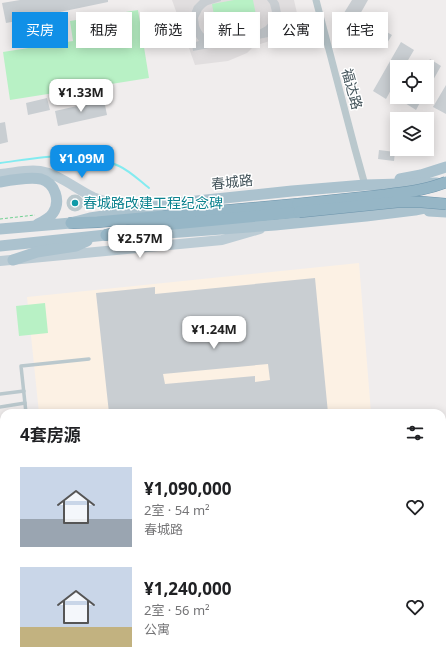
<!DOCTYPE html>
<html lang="zh">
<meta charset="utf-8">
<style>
:root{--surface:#fff;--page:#f2f2f2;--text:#202124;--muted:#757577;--accent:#1090e7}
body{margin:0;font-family:"Noto Sans","Noto Sans SC",sans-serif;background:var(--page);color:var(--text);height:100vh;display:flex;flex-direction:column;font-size:15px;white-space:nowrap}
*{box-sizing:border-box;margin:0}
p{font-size:13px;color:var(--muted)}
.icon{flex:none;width:22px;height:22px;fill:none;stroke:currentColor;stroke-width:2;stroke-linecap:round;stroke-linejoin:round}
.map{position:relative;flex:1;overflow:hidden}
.side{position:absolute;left:0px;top:409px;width:446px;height:256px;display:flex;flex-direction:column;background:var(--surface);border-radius:12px 12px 0 0;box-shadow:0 2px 10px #0003}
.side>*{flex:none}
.guide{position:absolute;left:12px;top:12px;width:422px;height:36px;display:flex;gap:8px}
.fabs{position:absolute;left:390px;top:60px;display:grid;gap:8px}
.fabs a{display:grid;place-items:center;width:44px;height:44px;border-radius:0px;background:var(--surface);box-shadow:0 2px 10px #0003;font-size:20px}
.price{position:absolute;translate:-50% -34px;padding:0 9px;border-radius:8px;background:#fff;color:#222;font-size:13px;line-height:26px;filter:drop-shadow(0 1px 2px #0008)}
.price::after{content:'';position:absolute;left:50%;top:24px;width:12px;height:9px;margin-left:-6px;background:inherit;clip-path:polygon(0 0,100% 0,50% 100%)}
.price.selected{background:var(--accent);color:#fff}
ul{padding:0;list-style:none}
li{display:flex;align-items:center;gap:12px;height:100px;padding:0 20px}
li span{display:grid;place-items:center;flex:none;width:112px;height:80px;border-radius:0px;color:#555}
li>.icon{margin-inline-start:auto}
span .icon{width:48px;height:48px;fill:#fffc;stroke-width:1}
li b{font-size:17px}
h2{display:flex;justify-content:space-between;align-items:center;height:48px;padding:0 20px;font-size:17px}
.pill{padding:0 14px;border-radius:0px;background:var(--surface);box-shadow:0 2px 10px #0003;font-size:14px;line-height:36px}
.pill.selected{background:var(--accent);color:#fff}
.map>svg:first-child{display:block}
.commercial{fill:#fcf1e4}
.education{fill:#e1dedf}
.green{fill:#b8f1c5}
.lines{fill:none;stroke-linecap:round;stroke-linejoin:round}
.stream{stroke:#83ebf0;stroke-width:2}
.building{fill:#c9ced2;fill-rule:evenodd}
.trunk-casing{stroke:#6d94ab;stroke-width:12}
.path{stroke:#6ed090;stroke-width:1;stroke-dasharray:3 2;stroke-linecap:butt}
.service{stroke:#bac8cd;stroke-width:3.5}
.pedestrian{stroke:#bac8cd;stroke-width:5}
.minor{stroke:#bac8cd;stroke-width:7}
.tertiary{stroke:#bac8cd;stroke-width:9}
.secondary{stroke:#bcccd5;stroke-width:10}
.primary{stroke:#abc2ce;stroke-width:11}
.trunk{stroke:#96b6c6;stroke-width:11}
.trunk-bridge-casing{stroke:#6d94ab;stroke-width:12;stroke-linecap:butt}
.trunk-bridge{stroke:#96b6c6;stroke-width:11}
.culture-dot{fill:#0f9aa8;stroke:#fff;stroke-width:1.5}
.labels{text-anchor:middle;stroke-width:3;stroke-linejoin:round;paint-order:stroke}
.street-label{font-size:14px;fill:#44545b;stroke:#fff}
.culture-label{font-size:14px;fill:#0d838f;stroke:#fff;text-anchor:start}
</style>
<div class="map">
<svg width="446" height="665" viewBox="0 0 446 665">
<rect width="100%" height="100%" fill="#f0eded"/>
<g class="commercial">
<polygon points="359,263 371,413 39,413 27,297"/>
<polygon points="63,661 392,661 393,665 64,665"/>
</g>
<polygon class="education" points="172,0 294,0 301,31 254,46 247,53 228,61 195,65"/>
<g class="green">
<polygon points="234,0 253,0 259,30 218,38 212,4"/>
<polygon points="138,10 149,78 10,100 3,52 73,41 70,21"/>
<polygon points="45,303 48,333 19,336 16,306"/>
</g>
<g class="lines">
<path class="stream" d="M0,163C38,158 83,148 119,166C130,171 140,181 149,188"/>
</g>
<g class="building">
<polygon points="20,0 108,0 108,2 60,12 64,39 55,41 51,15 6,23 2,3"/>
<polygon points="200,0 221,0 221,1 208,5 205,7 202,10 198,18 199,26 201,30 203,33 210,37 218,38 259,30 266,26 271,20 272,12 270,4 267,0 277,0 279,3 281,13 278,26 293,23 295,32 193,51 192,43 199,41 191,30 189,21 190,16 194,6"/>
<polygon points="352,0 368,0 359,16 392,35 384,48 339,21"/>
<polygon points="401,42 414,50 404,67 397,67 397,79 386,99 373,91"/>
<polygon points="430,59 441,66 427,91 427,65"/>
<polygon points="446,85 446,114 433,107"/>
<polygon points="408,97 423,97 416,110 405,103"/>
<polygon points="47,98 50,110 28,115 26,103"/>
<polygon points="104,100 107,115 58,126 55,111"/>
<polygon points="5,122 8,142 0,144 0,123"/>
<polygon points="379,150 395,152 394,161 378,159"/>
<path d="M315,278L328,413H109L96,293L155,287V294ZM268,364L270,380L255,382V376L165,384L163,374Z"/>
</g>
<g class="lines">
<defs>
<g id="trunk">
<polyline points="71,223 97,222 298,204"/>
<polyline points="106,235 142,227 299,212"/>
</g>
</defs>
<use href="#trunk" class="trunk-casing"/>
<polyline class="path" points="0,219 35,215"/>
<g class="service">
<polyline points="0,394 24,391"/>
<polyline points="0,407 25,403"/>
<polyline points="26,413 21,366 89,359"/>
</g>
<circle class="pedestrian" cx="75" cy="203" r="6"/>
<polyline class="minor" points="316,0 355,149 365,185"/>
<g class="tertiary">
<polyline points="442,494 446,493"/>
<polyline points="442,501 446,500"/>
<polyline points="401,661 402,665"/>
</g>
<g class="secondary">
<path d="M0,174C13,173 27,169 40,171C59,174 76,189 93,197C112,205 133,205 154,204"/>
<polyline points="0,261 222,240 260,229"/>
<polyline points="0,517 4,521"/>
<polyline points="0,574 4,571"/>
<polyline points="0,607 4,641"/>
<polyline points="6,661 7,665"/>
</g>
<g class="primary">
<polyline points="400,179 421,175 446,167"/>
<path d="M0,182C11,180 31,177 41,179C55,183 61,201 53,213C50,218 44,221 38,224"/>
<polyline points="429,211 446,212"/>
<polyline points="0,229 71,223 90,218 137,211 168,204 292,191 365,185 437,183"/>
<polyline points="0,246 106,235 140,235 275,225 366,216 415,210 439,205"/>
<polyline points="13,260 37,252 76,246 87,241"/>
</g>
<use href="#trunk" class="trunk"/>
<defs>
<g id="trunk-bridge">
<path d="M298,204C327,201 356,198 385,195C406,192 427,190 446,182"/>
<polyline points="299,212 397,202 422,202 446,204"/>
</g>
</defs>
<use href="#trunk-bridge" class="trunk-bridge-casing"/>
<use href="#trunk-bridge" class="trunk-bridge"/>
</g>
<circle class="culture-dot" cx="75" cy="203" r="4"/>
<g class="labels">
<g class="street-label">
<text transform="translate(352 89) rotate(75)" y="5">福达路</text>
<text transform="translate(232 182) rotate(-6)" y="5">春城路</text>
</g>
<g class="culture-label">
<text x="83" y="208">春城路改建工程纪念碑</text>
</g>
</g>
</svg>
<div class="fabs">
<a><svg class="icon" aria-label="locate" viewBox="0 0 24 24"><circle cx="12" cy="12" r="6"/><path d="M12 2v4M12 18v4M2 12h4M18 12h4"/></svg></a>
<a><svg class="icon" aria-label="layers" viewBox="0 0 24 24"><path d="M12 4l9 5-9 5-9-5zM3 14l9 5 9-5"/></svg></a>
</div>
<b class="price" style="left:81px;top:113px">¥1.33M</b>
<b class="price selected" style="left:82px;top:179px">¥1.09M</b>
<b class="price" style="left:140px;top:259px">¥2.57M</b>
<b class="price" style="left:214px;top:350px">¥1.24M</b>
<div class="guide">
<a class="pill selected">买房</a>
<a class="pill">租房</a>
<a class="pill">筛选</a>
<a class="pill">新上</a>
<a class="pill">公寓</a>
<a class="pill">住宅</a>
</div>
<section class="side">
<h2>4套房源<svg class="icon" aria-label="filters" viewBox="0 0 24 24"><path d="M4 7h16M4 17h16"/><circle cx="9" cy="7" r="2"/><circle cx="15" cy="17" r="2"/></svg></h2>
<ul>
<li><span style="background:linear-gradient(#c9d6e8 65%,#9aa5b1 0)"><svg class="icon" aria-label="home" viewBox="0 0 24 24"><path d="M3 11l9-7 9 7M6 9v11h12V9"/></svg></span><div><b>¥1,090,000</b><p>2室 · 54 m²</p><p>春城路</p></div><svg class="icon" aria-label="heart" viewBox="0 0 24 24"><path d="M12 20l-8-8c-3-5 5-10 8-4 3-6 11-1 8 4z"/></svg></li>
<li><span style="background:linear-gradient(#c9d6e8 75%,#c2b280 0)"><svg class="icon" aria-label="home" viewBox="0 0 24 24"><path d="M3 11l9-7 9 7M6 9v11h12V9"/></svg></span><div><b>¥1,240,000</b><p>2室 · 56 m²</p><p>公寓</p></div><svg class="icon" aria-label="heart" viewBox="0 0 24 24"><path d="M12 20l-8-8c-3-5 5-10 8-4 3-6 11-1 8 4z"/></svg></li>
</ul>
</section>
</div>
